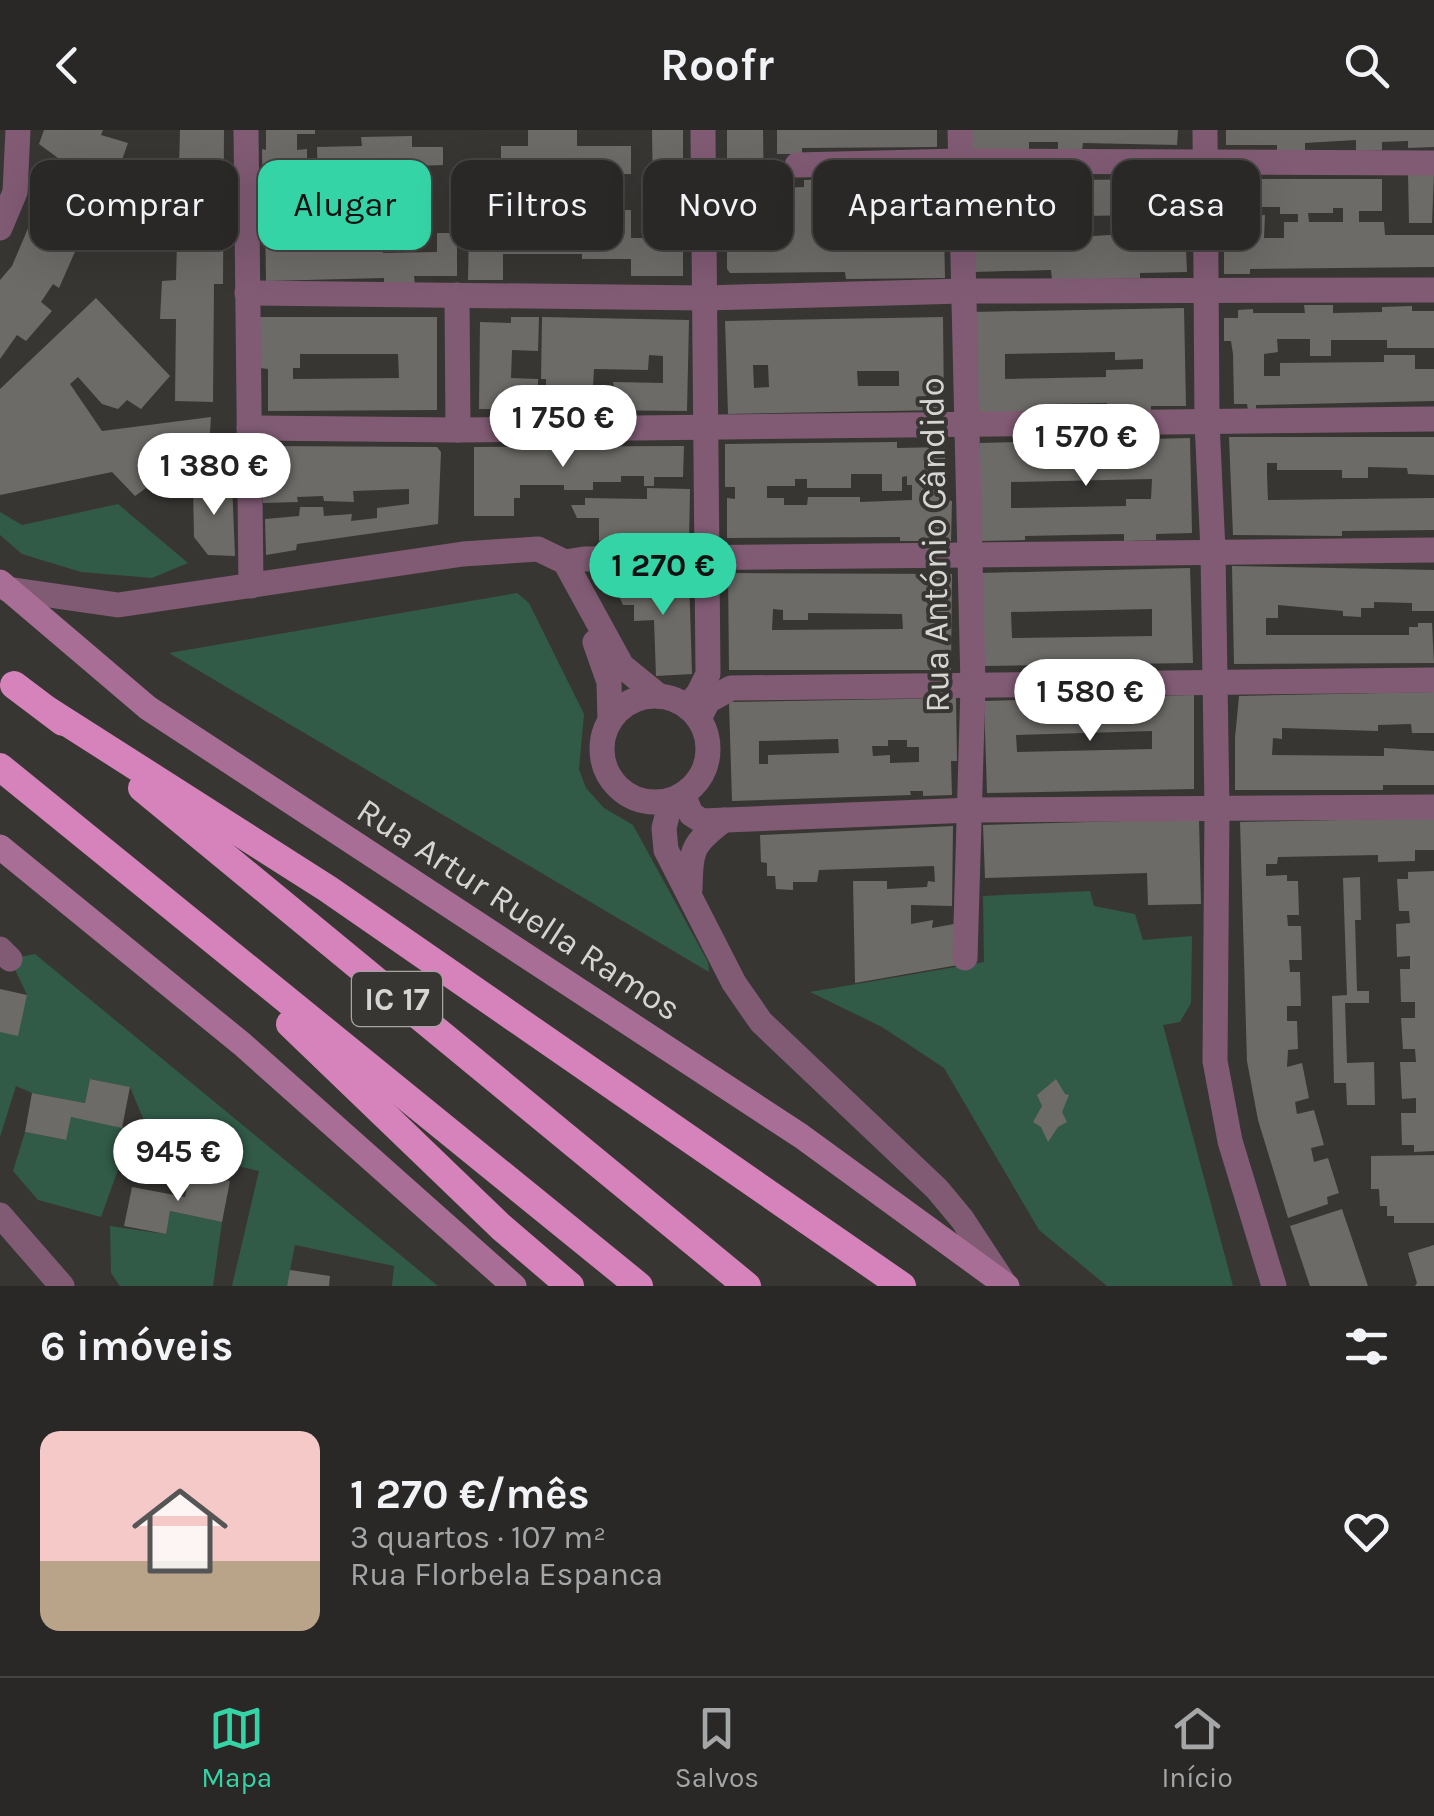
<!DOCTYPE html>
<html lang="pt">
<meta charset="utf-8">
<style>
:root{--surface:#2a2826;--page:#363432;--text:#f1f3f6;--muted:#a5a6a7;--line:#464443;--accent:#35d4a7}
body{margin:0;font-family:Karla,sans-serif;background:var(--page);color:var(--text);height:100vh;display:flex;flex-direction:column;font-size:38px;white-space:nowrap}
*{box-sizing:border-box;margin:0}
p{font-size:32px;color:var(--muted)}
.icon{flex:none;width:55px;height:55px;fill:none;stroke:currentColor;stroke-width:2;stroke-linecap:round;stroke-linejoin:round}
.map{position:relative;height:1156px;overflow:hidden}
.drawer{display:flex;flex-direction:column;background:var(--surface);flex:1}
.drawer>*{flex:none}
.guide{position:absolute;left:30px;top:30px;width:1375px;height:90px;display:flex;gap:20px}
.price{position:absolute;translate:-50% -85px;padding:0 22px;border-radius:35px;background:#fff;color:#222;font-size:32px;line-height:65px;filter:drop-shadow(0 2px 5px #0008)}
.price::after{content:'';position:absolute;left:50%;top:60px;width:30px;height:22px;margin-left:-15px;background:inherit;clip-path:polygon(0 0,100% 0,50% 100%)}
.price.selected{background:var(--accent);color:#111}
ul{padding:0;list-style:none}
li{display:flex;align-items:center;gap:30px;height:250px;padding:0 40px}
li+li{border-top:2px solid var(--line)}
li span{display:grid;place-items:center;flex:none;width:280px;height:200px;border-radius:20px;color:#555}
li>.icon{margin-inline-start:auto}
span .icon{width:120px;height:120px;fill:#fffc;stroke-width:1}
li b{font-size:42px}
h2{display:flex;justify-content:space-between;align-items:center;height:120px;padding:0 40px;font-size:42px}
.pill{padding:0 35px;border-radius:20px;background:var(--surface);box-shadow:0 10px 40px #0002,0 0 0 2px var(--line);font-size:35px;line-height:90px}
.pill.selected{background:var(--accent);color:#111}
header{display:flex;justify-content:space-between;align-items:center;height:130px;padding:0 40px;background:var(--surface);font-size:45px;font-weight:700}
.dock{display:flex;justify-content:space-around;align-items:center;height:140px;border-top:2px solid var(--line);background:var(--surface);font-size:28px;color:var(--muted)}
.dock a{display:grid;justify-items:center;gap:5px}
.dock .selected{color:var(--accent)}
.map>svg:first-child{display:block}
.green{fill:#315a47}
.building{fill:#6d6b67;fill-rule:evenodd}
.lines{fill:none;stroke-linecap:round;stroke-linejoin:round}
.minor{stroke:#815b74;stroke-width:25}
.tertiary{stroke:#815b74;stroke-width:25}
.secondary{stroke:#a96e95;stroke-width:25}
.trunk{stroke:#d682bb;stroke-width:28}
.labels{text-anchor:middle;stroke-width:8;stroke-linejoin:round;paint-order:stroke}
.shield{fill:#383633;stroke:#a7a5a4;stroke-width:2.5}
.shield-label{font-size:32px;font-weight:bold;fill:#d7d5d4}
.street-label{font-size:35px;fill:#d7d5d4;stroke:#383633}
</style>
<header><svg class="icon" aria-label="back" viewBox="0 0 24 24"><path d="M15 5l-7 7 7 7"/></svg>Roofr<svg class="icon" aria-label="search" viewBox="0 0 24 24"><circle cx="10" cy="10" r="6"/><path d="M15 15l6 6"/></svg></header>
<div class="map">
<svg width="1434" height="1156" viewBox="0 0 1434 1156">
<rect width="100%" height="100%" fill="#383633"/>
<g class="green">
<polygon points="118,374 188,433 152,448 81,442 22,424 0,405 0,382 22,395"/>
<polygon points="517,463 529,473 584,584 579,639 586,658 604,678 633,695 708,832 709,842 169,523"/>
<polygon points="1090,761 1094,776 1135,784 1143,810 1192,806 1191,873 1180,892 1163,895 1233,1156 1107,1156 1039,1100 944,938 882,897 810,862 984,832 983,766"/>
<polygon points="35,824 438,1156 392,1156 394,1136 295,1115 287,1156 232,1156 259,1041 155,1017 130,957 90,949 85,973 32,963 16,956 0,1007 0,902 27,865 10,829"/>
<polygon points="71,987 133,998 101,1087 38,1070 13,1041 25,1002 65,1010"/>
<polygon points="170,1081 222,1092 213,1156 120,1156 111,1143 110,1096 165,1104"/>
</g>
<g class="building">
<polygon points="44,0 103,0 101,5 128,13 113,55 94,50 90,59 98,60 95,71 103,72 96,96 88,94 82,107 72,102 68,111 78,115 59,158 53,154 41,172 52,181 26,211 17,205 0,229 0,150 12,136 58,28 39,14"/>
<polygon points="180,0 224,0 223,154 214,154 213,272 175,271 176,189 160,189 162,151 176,150"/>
<polygon points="266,0 315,0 315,4 297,4 297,20 307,19 307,44 287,44 287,54 307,54 308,78 263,78 262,19 266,20"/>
<polygon points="528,0 577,0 577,16 631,16 631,44 501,44 501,16 528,16"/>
<polygon points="652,0 683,0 683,146 631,146 631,129 582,129 582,124 503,124 503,150 468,150 469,98 502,98 502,70 573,70 573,80 631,80 631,108 649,108 648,65 653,64"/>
<polygon points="727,0 763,0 764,68 770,68 770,104 747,104 748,118 758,118 758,108 779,107 779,58 804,57 804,50 856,49 857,84 833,84 834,92 845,92 845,106 888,105 888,99 899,99 899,88 906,85 885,85 885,53 943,52 945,148 846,149 845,142 730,143 727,139"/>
<polygon points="777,0 937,0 937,17 802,18 802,24 777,24"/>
<polygon points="968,0 1178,0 1177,15 1083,13 1082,20 1058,20 1058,12 1029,12 1029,20 968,19"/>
<polygon points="1226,0 1434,0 1434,17 1408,18 1408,11 1382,12 1382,20 1356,21 1356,10 1305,13 1305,23 1277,23 1277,15 1226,15"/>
<polygon points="412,6 412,17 443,17 443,35 416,36 417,82 319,84 317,17 362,16 361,7"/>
<polygon points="1408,43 1434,43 1432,93 1409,93"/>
<path d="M1183,49L1187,142L1140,143V148L1052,150L1051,140L973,142L972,51ZM1083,80L1084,86L1141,85L1142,103L1077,107L1076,112L1065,113V95L1022,96L1023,114H1005L1004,90H1015V81Z"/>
<path d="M1224,49H1382V81H1359V92H1384L1385,105H1434V137L1250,139V144H1224ZM1242,77H1280V84H1298V92H1284V108H1264L1265,85L1242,86ZM1333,78H1343V92H1309L1308,83H1333Z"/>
<polygon points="265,83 296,83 296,99 289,99 289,116 359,115 358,104 383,103 383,123 437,122 437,103 457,103 457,146 414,146 415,155 384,156 384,148 266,151"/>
<polygon points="96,168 170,246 141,279 127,270 118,279 102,274 78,247 70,254 102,301 211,287 209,318 229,317 231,349 172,352 170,326 159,325 161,342 150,343 153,353 135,366 112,342 0,365 0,259"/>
<polygon points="1304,175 1333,175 1333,183 1382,182 1382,177 1412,176 1412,181 1434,181 1434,218 1387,218 1387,210 1331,210 1331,226 1310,226 1310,209 1277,209 1278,222 1264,224 1264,246 1280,246 1280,233 1384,232 1384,225 1415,225 1415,239 1434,239 1434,271 1256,275 1256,280 1248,280 1247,274 1234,274 1233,224 1231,211 1224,211 1224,188 1238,188 1238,180 1253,179 1253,183 1305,183"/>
<path d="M1184,178L1186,276H1151V283H1107V273L1051,274L1052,281L974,283L971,182ZM1115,222V230L1143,229V239L1106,240V247L1005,249V224Z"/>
<path d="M260,187H437V280L268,281V239L260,238ZM300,224H398L399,248L293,249V238H300Z"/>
<path d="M511,187H539L538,221L512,220L511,248L538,249V257H546V249H541L542,187L689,190L687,281L479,279L480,192L511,193ZM649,225L663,226V253L613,252L614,258H593L594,239L648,240Z"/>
<path d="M943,187L944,280L728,284L725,191ZM753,235H768L769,257L754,258ZM857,241H899V256H858Z"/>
<polygon points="1229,307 1434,307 1434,345 1408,344 1407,338 1368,337 1368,348 1342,348 1342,340 1277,340 1277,333 1267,333 1267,345 1268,370 1434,368 1434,400 1342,401 1342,406 1233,405"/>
<path d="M1190,308L1192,403L1156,404V410L1124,411V404L1025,406V410L980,411V313ZM1152,349L1151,369H1126V376L1011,378V352Z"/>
<path d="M897,312V318L945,317L946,370L952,371L951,411H900V407L727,408V368L735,369V357H725V314ZM851,344H882V361H902V347L907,346V355H912V370L860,372V367H808L807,375H784V368H767V356H795V349H807V358H851Z"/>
<polygon points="261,316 437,317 441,322 438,394 297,414 296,420 266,425 265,389 299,386 300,377 323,377 324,386 352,384 351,391 377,388 377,378 409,374 409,359 353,361 354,372 324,371 323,366 297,367 298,372 263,373"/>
<polygon points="684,316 683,347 654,347 654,356 644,356 644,346 621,346 621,352 593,352 593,360 564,360 564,355 520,355 520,368 514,368 514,386 474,386 474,317"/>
<polygon points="232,353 235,426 208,425 194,407 193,354"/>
<polygon points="647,358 690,359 689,412 599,411 599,388 577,388 571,375 585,375 585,368 647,369"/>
<polygon points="1232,436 1434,440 1434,481 1412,481 1412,473 1374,472 1374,478 1361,478 1361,487 1343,486 1343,481 1278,475 1278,488 1266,488 1266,505 1409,505 1409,497 1418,497 1418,493 1432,493 1434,533 1234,534"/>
<path d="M1190,438L1193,533L982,536L980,443ZM1152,479V506L1012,508L1011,482Z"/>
<path d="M728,443L952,444L951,540H729ZM773,479L783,480V490H808V483L902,484L903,499L772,500Z"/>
<polygon points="689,446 692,544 656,546 654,490 634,491 634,475 623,475 611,448"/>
<polygon points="1434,562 1434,603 1412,603 1411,594 1378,595 1378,601 1282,598 1282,609 1273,608 1272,625 1384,626 1384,618 1434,621 1434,655 1383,655 1383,660 1235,660 1235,608 1239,566"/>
<path d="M1194,565V659L987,663L984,571ZM1152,601V619L1017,622L1016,605Z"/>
<path d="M956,568L957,631H951L952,665L923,666V661H910L911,665L732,671L729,572ZM838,609L839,623L768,625V634H759V611ZM888,610H907V617H919V632L890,633V625L873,626L872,616H888Z"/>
<polygon points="1434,688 1434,720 1415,720 1415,731 1378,732 1378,725 1278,727 1277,734 1266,734 1266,746 1287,745 1287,751 1298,751 1299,785 1287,785 1288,796 1301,796 1302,830 1289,830 1290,842 1300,842 1301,876 1287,876 1287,891 1297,891 1298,919 1288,920 1287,937 1302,933 1309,968 1295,972 1297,984 1314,980 1324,1015 1311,1018 1314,1032 1328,1028 1339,1063 1327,1067 1328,1074 1288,1088 1258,990 1247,931 1240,692"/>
<polygon points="1199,689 1201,774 1148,775 1147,743 985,748 983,695"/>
<polygon points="953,696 952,776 911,775 911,794 933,790 932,798 954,794 958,835 855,853 853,751 887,751 887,759 927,757 928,751 935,752 934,736 819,740 817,752 793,752 793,760 776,759 775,746 767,746 767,733 761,732 760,705"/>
<polygon points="1434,741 1434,1021 1414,1022 1414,1015 1402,1015 1401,983 1416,983 1416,968 1402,969 1400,932 1416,932 1415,919 1403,919 1401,888 1415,888 1415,872 1401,872 1400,839 1410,839 1410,826 1397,827 1396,794 1410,793 1409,781 1399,781 1397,749 1408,749 1408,742"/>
<polygon points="1360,747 1361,790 1355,790 1357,861 1369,861 1369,873 1345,873 1347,933 1374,932 1375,975 1347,975 1346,953 1334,953 1332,866 1347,865 1343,748"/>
<polygon points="0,859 27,865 18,906 0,902"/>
<polygon points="90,949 130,957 122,998 71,987 66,1010 25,1002 32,963 85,973"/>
<polygon points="1056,949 1065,964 1069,965 1062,982 1067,992 1058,997 1048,1012 1041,997 1033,992 1042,976 1037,965"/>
<polygon points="1434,1025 1434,1093 1394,1093 1394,1086 1387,1086 1387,1076 1380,1076 1379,1059 1371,1059 1371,1026"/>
<polygon points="190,1043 230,1051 222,1092 170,1081 166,1104 124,1096 132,1057 185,1067"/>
<polygon points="1342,1079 1368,1156 1310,1156 1290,1096"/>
<polygon points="1434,1115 1434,1156 1415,1156 1417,1153 1408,1123"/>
<polygon points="290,1140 330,1146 329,1156 287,1156"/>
</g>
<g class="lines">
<g class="minor">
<polyline points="246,0 251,456"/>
<polyline points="960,0 973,556 965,828"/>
<polyline points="1205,0 1207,292 1213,421 1217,679 1215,931 1230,1011 1274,1156"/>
<polyline points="797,35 960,31 1434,33"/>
<polyline points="0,98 15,62 18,0"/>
<polyline points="247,163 704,168 963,161 1434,160"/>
<polyline points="457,165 458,300"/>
<polyline points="249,298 458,300 1434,289"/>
<polyline points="565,432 584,429 1434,420"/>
<polyline points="687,576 698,564 708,544 703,0"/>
<polyline points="699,589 708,571 731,558 1434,550"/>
<polyline points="683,664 691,684 702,691 972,680 1434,677"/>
<polyline points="0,819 10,829"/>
<polyline points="0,1085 62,1156"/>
</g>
<g class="tertiary">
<polyline points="7,459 118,475 463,424 538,419 565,432 622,536 659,566"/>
<polyline points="595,512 609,552 610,591"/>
<circle cx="655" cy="619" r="53"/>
<polyline points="671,670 664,698 666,720 734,853 761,892 937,1059 962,1089 1002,1150"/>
<path d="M690,759C691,719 692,714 724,690"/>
</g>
<g class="secondary">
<polyline points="0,452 148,578 801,1006 1007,1156"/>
<polyline points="0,717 242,914 514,1156"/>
</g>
<g class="trunk">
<polyline points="14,555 63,592"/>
<polyline points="49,581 328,759 902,1156"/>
<polyline points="0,637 639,1156"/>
<polyline points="142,658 747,1156"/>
<polyline points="290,894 501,1097 570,1156"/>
</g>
</g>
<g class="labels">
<rect class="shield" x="352" y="842" width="90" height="54" rx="8"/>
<g class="shield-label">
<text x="397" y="880">IC 17</text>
</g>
<g class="street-label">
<text transform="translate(934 415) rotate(-91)" y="12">Rua António Cândido</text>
<text transform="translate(519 779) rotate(33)" y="12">Rua Artur Ruella Ramos</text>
</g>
</g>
</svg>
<b class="price" style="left:563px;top:340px">1 750 €</b>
<b class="price" style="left:1086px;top:359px">1 570 €</b>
<b class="price" style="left:214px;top:388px">1 380 €</b>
<b class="price selected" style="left:663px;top:488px">1 270 €</b>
<b class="price" style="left:1090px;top:614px">1 580 €</b>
<b class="price" style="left:178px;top:1074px">945 €</b>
<div class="guide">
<a class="pill">Comprar</a>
<a class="pill selected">Alugar</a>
<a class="pill">Filtros</a>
<a class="pill">Novo</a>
<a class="pill">Apartamento</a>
<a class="pill">Casa</a>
</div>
</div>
<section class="drawer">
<h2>6 imóveis<svg class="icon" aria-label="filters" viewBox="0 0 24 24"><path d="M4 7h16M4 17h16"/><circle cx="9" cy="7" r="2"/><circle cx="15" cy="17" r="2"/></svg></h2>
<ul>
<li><span style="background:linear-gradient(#f6c9c9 65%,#b9a48a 0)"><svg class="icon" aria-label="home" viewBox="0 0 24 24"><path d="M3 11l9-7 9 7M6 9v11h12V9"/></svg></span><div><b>1 270 €/mês</b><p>3 quartos · 107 m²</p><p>Rua Florbela Espanca</p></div><svg class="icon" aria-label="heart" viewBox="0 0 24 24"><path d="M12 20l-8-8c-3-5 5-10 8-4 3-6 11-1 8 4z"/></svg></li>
</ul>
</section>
<nav class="dock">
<a class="selected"><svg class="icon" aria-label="map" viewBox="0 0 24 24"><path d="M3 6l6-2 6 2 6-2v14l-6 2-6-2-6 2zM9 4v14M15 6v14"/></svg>Mapa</a>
<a><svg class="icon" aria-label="saved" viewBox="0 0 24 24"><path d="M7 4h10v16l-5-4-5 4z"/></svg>Salvos</a>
<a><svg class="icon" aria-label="home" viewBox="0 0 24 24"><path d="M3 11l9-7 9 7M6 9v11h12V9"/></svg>Início</a>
</nav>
